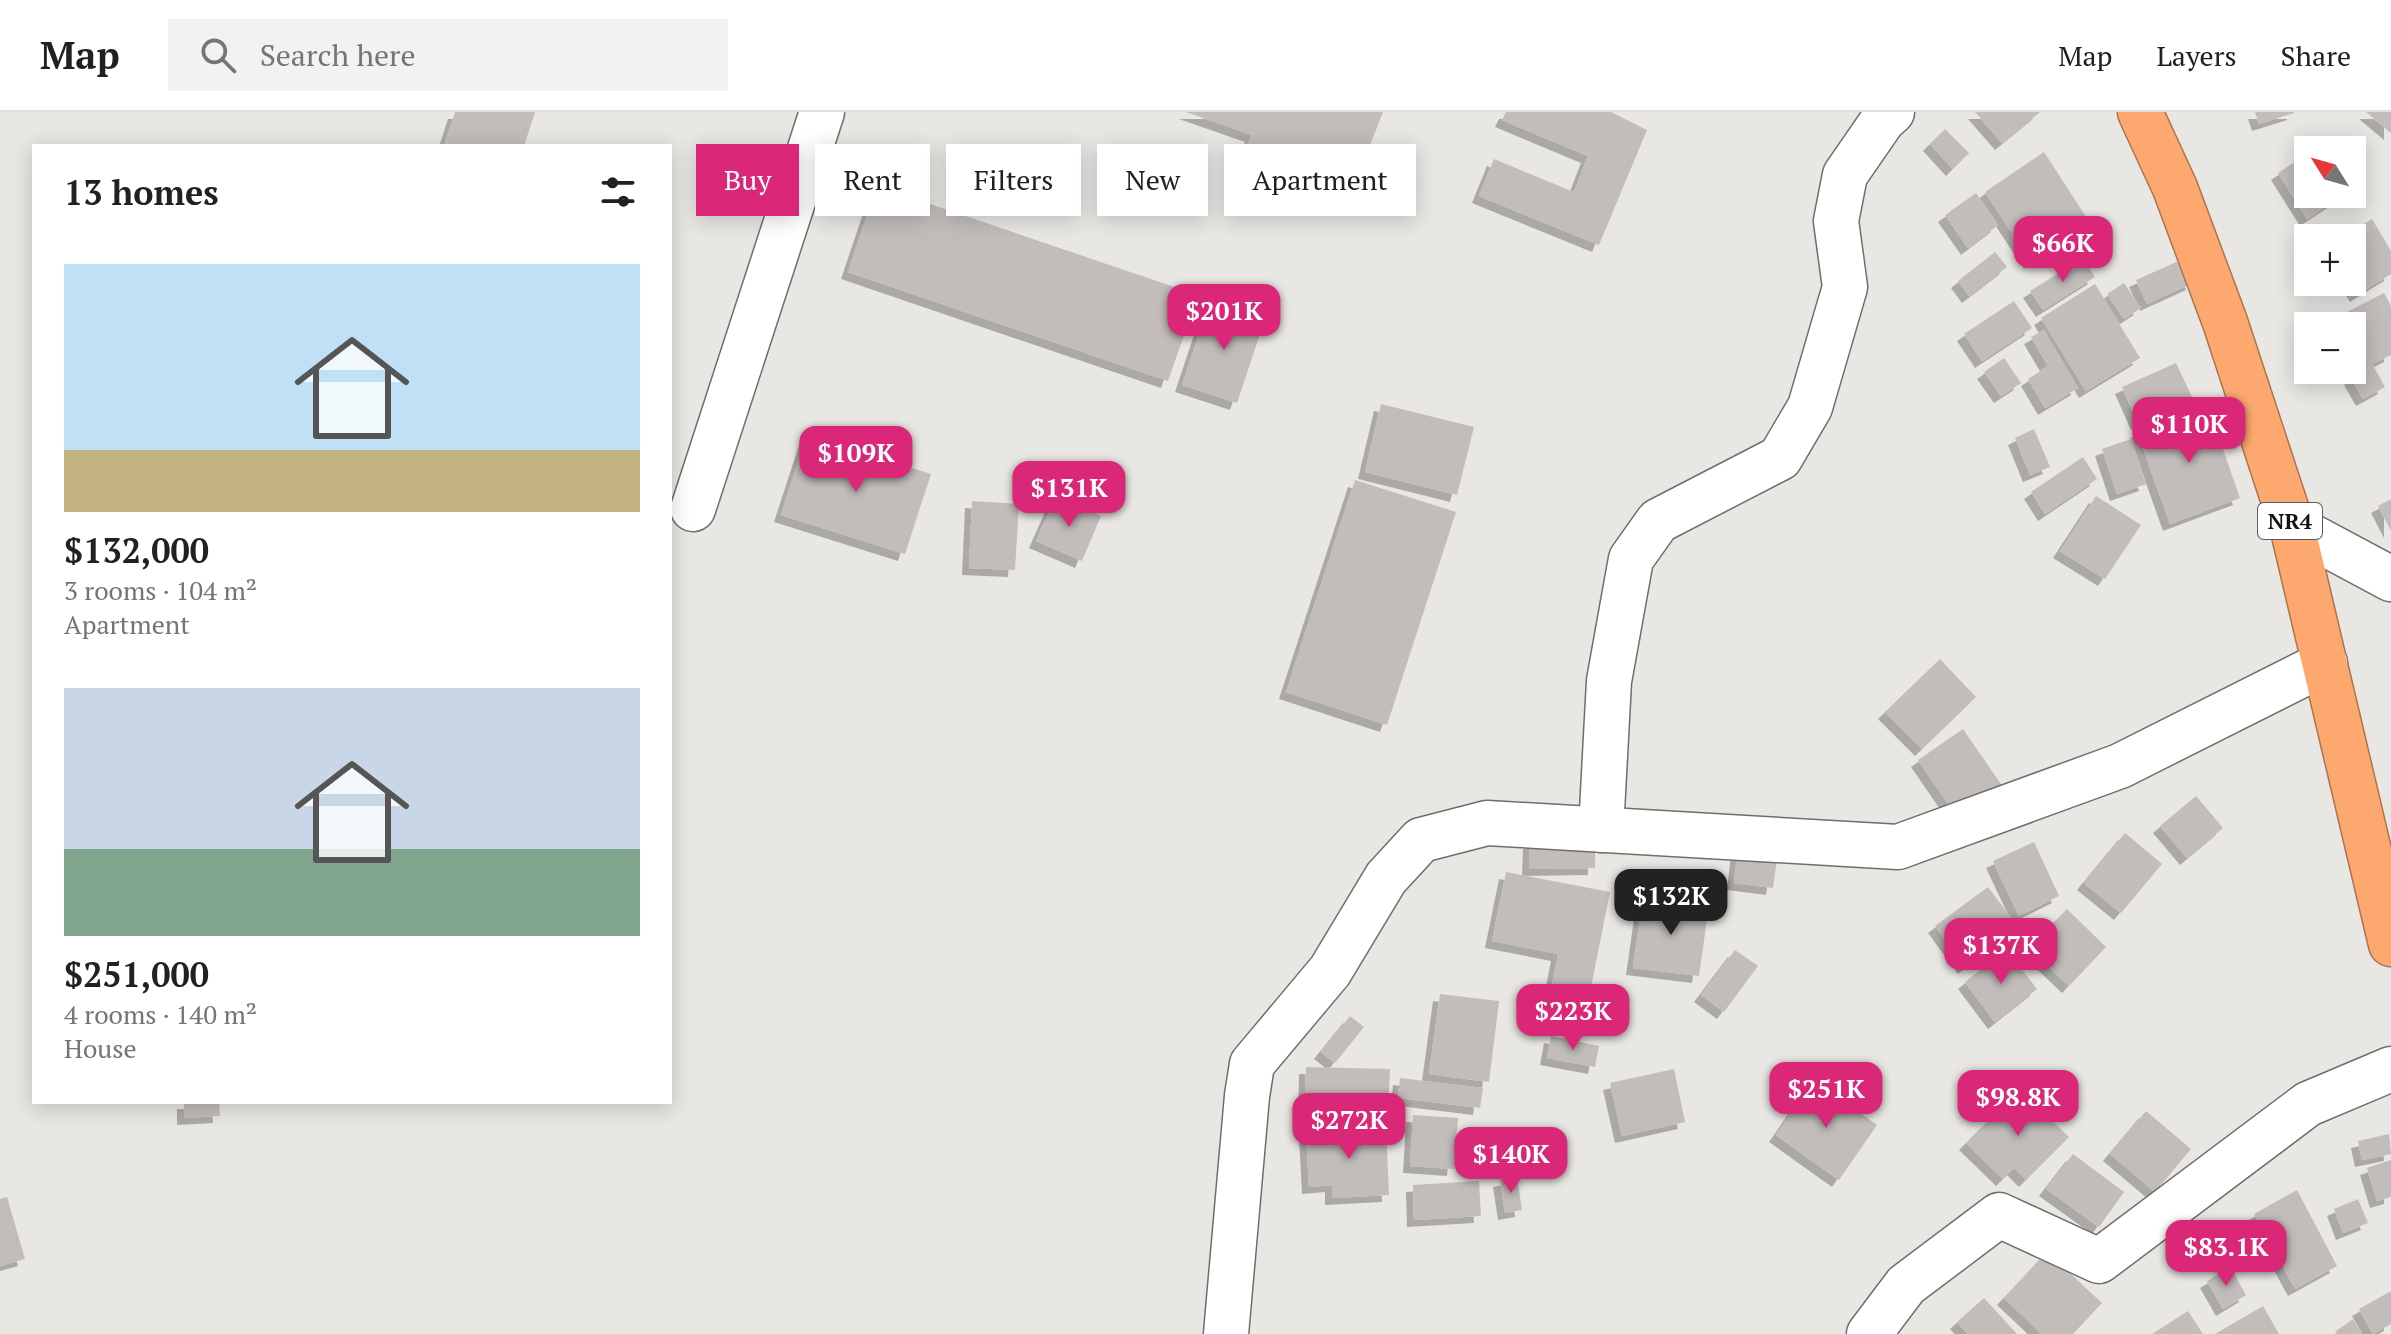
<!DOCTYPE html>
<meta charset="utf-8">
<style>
:root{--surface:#fff;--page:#f2f2f2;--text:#202124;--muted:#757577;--line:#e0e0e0;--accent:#db2777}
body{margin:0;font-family:"PT Serif",serif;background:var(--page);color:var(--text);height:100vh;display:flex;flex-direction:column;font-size:30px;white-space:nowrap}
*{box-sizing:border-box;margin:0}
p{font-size:26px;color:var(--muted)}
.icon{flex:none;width:44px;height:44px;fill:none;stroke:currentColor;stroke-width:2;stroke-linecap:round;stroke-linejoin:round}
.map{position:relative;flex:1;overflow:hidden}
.details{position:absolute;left:32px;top:32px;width:640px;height:960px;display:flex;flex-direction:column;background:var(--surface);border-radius:0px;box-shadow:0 4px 20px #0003}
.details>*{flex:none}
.guide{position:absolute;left:696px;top:32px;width:760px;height:72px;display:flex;gap:16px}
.needle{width:52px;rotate:307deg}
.tools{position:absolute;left:2294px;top:24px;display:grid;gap:16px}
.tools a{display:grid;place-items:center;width:72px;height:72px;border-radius:0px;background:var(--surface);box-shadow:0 4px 20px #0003;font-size:40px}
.price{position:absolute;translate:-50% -68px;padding:0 18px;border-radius:16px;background:var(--accent);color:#fff;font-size:26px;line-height:52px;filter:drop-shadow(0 2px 4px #0008)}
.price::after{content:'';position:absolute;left:50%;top:48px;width:24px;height:18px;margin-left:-12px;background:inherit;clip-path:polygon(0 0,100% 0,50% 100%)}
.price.active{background:#222;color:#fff}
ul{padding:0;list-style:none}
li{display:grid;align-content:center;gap:16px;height:424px;padding:0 32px}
li span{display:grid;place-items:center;height:248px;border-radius:0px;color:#555}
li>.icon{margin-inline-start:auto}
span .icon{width:144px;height:144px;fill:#fffc;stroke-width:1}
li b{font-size:34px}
h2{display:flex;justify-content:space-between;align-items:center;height:96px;padding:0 32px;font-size:34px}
.tag{padding:0 28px;border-radius:0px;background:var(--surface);box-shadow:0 4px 20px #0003;font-size:28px;line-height:72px}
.tag.active{background:var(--accent);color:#fff}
header{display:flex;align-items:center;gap:48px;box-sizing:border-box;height:112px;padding:0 40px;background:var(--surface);border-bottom:2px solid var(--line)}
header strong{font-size:38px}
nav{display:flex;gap:44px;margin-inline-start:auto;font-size:28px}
.search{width:560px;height:72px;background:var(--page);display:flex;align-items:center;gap:20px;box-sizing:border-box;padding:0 28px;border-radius:0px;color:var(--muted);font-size:30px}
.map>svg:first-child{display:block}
.building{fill:#c2bdbb;filter:url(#shadow)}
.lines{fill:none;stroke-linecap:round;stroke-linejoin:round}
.minor-casing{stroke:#6f6e6a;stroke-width:47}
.highway-casing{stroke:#ab744f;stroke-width:47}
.minor{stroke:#fff;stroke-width:44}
.highway{stroke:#fca86f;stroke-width:44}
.labels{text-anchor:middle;stroke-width:6;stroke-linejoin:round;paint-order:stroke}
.shield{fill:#fff;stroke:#5b5a5a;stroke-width:2}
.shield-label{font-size:22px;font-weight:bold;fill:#151413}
</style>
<header>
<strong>Map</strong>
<div class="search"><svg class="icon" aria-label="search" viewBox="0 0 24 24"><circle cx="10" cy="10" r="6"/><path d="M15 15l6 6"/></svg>Search here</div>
<nav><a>Map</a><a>Layers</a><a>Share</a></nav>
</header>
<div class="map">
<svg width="2391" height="1222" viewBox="0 0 2391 1222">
<defs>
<filter id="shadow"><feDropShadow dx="-7" dy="7" stdDeviation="0" flood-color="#0004"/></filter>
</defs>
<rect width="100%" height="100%" fill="#e8e7e3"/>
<g class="building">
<polygon points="455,0 535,0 524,34 444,34"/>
<polygon points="1186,0 1383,0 1351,82 1264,57 1242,44 1252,23"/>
<polygon points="1506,0 1611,0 1647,18 1599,133 1479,84 1494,47 1574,80 1588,44 1502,8"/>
<polygon points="1975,0 2040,0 2002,31"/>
<polygon points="2255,0 2294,0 2294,1 2259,12"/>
<polygon points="2366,0 2391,0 2391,21"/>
<polygon points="1945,17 1969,41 1953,57 1930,32"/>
<polygon points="2044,40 2090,111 2031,150 1985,80"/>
<polygon points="2308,41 2308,82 2345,82 2307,107 2278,61"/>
<polygon points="877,74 1198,183 1168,269 848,160"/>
<polygon points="1976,81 1998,113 1968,136 1945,103"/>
<polygon points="2372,107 2391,139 2391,162 2357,183 2349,170 2352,170 2352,126 2341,126"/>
<polygon points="1995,140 2007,155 1969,184 1958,169"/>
<polygon points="2083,146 2095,165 2043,198 2030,179"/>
<polygon points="2183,147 2193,171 2147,192 2136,168"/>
<polygon points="2124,171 2141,196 2124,207 2107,182"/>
<polygon points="2095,172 2140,246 2086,279 2041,206"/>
<polygon points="2384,181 2391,194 2391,243 2365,256 2352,232 2352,214 2342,214 2337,205"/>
<polygon points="1210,189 1265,207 1237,291 1182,273"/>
<polygon points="2014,189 2032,216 1982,249 1964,222"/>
<polygon points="2044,218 2078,276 2045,296 2028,267 2048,254 2031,225"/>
<polygon points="2004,246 2021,271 2001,284 1984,260"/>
<polygon points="2176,251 2193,287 2138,311 2122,275"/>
<polygon points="2373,253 2385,275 2363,287 2351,266"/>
<polygon points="1381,292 1474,315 1457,383 1365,360"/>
<polygon points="2208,294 2240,386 2170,412 2137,319"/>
<polygon points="2034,317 2050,355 2030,363 2015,326"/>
<polygon points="807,323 931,362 905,442 781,403"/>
<polygon points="2131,327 2146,372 2117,382 2102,337"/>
<polygon points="2083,345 2097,367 2045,402 2031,380"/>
<polygon points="1355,368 1456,400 1387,613 1286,580"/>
<polygon points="1056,384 1101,404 1082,449 1036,429"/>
<polygon points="2096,384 2141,413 2105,467 2060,439"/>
<polygon points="2391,387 2391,419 2378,394"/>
<polygon points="972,389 1019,392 1015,458 969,456"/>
<polygon points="1940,547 1976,585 1922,637 1885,600"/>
<polygon points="1963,617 2003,675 1958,706 1918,648"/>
<polygon points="2196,684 2223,716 2187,746 2160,714"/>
<polygon points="2125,721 2162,752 2121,801 2084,771"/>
<polygon points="1530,730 1595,730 1595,756 1529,757"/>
<polygon points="2034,730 2059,784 2019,804 1993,749"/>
<polygon points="1738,735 1778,740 1773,776 1734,771"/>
<polygon points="1506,760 1610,780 1587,895 1549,888 1558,842 1492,829"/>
<polygon points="1988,775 2018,815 1965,855 1935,814"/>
<polygon points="1643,786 1709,793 1699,864 1633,856"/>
<polygon points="2067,797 2106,835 2069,874 2029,836"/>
<polygon points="2006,837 2037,877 1995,910 1965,870"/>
<polygon points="1735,838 1758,854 1724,900 1701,883"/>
<polygon points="1440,882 1499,889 1489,970 1429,962"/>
<polygon points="1350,904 1364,915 1335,951 1321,940"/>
<polygon points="1551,924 1599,934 1595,955 1547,946"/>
<polygon points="1306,955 1390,957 1388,998 1305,997"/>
<polygon points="1674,957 1685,1010 1622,1024 1610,971"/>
<polygon points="1400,966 1483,976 1480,996 1398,986"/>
<polygon points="1814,968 1877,1013 1839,1068 1776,1023"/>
<polygon points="2020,977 2069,1025 2026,1068 2014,1056 2003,1067 1966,1031"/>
<polygon points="184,990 219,990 220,1004 184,1006"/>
<polygon points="2146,999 2191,1037 2155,1080 2110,1042"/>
<polygon points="1413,1003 1458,1006 1454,1057 1410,1054"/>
<polygon points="1386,1014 1389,1083 1332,1086 1332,1073 1309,1075 1306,1019"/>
<polygon points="2389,1022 2391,1042 2362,1048 2358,1029"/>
<polygon points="2073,1042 2124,1080 2099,1115 2046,1077"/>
<polygon points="2391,1048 2391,1085 2377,1089 2367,1056"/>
<polygon points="1517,1065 1522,1098 1505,1101 1500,1068"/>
<polygon points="1479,1069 1481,1104 1414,1108 1413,1073"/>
<polygon points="2297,1078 2337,1154 2295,1177 2254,1102"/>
<polygon points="7,1085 25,1147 0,1154 0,1087"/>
<polygon points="2358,1087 2368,1111 2343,1121 2334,1097"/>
<polygon points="2047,1140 2102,1191 2073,1222 2042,1222 2004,1186"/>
<polygon points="2230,1155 2246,1183 2223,1197 2207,1169"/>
<polygon points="2391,1179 2391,1212 2373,1222 2359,1197"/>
<polygon points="1984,1186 2017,1222 1968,1222 1957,1210"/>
<polygon points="2263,1194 2279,1222 2215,1222"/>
<polygon points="2188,1199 2203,1222 2152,1222"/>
<polygon points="2353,1207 2362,1222 2338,1222 2336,1219"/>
</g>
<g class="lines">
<defs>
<g id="minor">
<polyline points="693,397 822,0"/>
<polyline points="2292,414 2391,467"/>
<polyline points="1601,718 1609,569 1631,447 1658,409 1780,346 1810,295 1845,175 1836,109 1845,63 1883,8 1892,0"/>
<polyline points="1226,1222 1247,984 1252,952 1330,859 1386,766 1421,728 1487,711 1898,735 2120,654 2325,551"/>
<polyline points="1869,1222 1906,1173 1999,1103 2099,1149 2308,992 2391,957"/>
</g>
<polyline id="highway" points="2140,0 2175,76 2225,210 2292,414 2391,832"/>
</defs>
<use href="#minor" class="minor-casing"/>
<use href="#highway" class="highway-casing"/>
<use href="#minor" class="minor"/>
<use href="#highway" class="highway"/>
</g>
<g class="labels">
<rect class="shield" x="2258" y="391" width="64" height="36" rx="6"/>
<g class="shield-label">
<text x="2290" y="417">NR4</text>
</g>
</g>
</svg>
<div class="tools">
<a><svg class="needle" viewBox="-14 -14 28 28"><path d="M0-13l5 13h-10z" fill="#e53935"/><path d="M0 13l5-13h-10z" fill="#757577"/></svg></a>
<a>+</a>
<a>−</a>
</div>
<b class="price" style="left:2063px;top:172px">$66K</b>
<b class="price" style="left:1224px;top:240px">$201K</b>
<b class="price" style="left:2189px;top:353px">$110K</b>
<b class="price" style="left:856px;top:382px">$109K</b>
<b class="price" style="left:1069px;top:417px">$131K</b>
<b class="price active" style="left:1671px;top:825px">$132K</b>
<b class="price" style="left:2001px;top:874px">$137K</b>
<b class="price" style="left:1573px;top:940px">$223K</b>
<b class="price" style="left:1826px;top:1018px">$251K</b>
<b class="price" style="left:2018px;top:1026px">$98.8K</b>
<b class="price" style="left:1349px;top:1049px">$272K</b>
<b class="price" style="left:1511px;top:1083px">$140K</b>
<b class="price" style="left:2226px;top:1176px">$83.1K</b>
<div class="guide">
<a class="tag active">Buy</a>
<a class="tag">Rent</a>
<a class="tag">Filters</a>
<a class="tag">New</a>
<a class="tag">Apartment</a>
</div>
<section class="details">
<h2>13 homes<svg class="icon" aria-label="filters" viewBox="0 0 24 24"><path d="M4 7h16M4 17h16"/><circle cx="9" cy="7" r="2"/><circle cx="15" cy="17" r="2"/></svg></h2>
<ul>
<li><span style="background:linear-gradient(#bfe0f5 75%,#c2b280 0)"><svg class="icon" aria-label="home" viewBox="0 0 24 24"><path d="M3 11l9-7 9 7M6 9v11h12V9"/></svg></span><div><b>$132,000</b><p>3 rooms · 104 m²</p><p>Apartment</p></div></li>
<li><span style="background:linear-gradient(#c9d6e8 65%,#7fa58c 0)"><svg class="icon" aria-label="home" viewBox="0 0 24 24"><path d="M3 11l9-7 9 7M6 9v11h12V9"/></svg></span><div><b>$251,000</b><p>4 rooms · 140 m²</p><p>House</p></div></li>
</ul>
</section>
</div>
